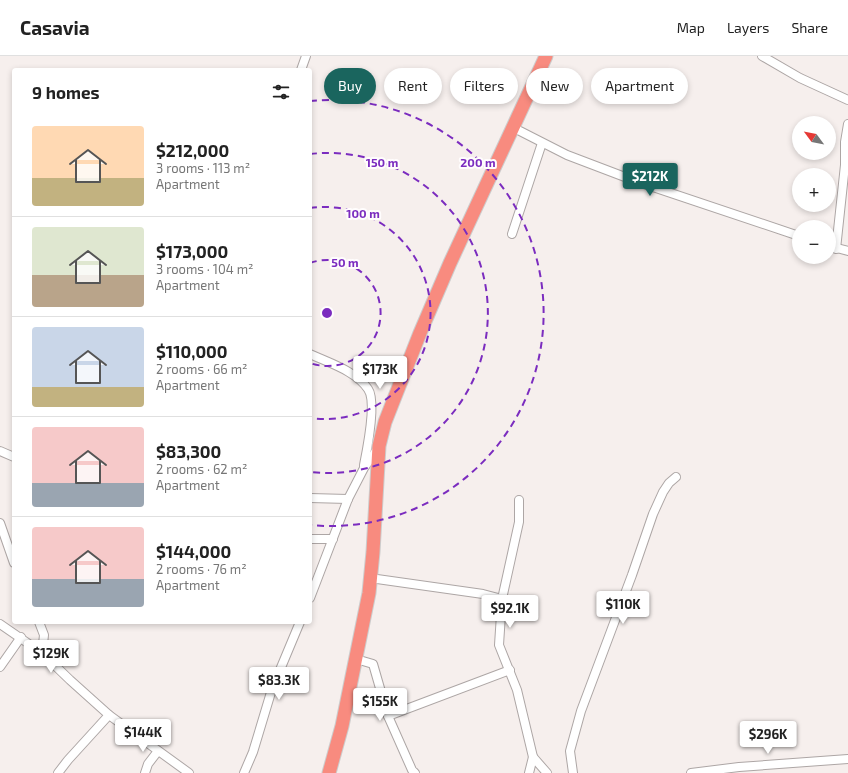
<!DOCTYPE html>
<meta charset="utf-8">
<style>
:root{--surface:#fff;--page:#f6f6f6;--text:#222;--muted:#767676;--line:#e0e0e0;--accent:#1a655e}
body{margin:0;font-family:"Exo 2",sans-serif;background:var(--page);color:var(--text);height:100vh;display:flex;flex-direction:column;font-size:15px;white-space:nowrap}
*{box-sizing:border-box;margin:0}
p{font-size:13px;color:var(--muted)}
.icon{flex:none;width:22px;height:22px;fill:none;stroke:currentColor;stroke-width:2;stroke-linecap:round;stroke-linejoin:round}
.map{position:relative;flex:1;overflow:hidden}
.drawer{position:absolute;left:12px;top:12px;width:300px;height:556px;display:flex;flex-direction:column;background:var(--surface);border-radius:4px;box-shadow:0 2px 6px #0003}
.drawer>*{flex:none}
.hud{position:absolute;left:324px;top:12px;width:380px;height:36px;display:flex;gap:8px}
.needle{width:26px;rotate:302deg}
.controls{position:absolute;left:792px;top:60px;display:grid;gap:8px}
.controls a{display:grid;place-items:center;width:44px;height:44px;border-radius:50%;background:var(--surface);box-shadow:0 2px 6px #0003;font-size:20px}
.price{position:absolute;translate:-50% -34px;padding:0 9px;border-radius:4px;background:#fff;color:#222;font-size:13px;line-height:26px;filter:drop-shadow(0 1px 2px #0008)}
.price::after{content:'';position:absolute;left:50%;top:24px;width:12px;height:9px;margin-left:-6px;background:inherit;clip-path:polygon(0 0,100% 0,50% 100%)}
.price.active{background:var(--accent);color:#fff}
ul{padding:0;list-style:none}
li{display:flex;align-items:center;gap:12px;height:100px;padding:0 20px}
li+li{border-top:1px solid var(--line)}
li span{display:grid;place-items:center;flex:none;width:112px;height:80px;border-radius:4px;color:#555}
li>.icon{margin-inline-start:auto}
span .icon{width:48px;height:48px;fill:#fffc;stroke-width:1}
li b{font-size:17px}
h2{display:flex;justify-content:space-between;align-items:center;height:48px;padding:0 20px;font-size:17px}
.chip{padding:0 14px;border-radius:18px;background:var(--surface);box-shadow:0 2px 6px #0003;font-size:14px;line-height:36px}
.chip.active{background:var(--accent);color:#fff}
header{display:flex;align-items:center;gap:24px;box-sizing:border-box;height:56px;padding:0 20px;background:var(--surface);border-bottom:1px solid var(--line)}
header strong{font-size:19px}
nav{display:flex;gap:22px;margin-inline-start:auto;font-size:14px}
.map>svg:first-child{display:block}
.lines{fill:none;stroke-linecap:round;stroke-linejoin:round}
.minor-casing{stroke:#ada6a5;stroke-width:10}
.trunk-casing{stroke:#cdcccc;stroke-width:15}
.minor{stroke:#fff;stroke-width:8}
.trunk{stroke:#f88b7f;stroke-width:13}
.ring{fill:none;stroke:#7b2cbf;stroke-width:2;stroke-dasharray:7 5}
.centre{fill:#7b2cbf;stroke:#fffdfd;stroke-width:2}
.ring-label{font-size:12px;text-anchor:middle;font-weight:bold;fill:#7b2cbf;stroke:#fffdfd;stroke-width:4;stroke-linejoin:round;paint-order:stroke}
</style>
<header>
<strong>Casavia</strong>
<nav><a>Map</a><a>Layers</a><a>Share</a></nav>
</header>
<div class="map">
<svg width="848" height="717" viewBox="0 0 848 717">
<rect width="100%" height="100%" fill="#f6efed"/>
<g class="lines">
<defs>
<g id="minor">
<polyline points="762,0 800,22 848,44"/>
<polyline points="301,14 306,0"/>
<polyline points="514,72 567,99 638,126 799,180"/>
<polyline points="512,178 542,87"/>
<polyline points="829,190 848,195"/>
<polyline points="836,193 845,109 845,86 848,68"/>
<path d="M310,298C329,307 356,315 368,333C377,345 367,394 364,409"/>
<polyline points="0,395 14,401"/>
<polyline points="310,442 348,443"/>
<polyline points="519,444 519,466 502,543 499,589 517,634 533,701"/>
<polyline points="0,467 14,507"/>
<polyline points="310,483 333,483"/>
<polyline points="370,522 483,538 502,543"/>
<polyline points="310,542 348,443 364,412 378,392"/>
<polyline points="39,566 44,579 42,597"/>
<polyline points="0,568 42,597 70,624 109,659 189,717"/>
<polyline points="356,603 373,608 388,660 412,714 415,717"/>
<polyline points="0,611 21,581"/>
<polyline points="388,660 510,614"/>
<polyline points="58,717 68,704 109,659"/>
<polyline points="145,717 148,708 158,695"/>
<polyline points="244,717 253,696 272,633 300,566"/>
<polyline points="529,717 533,701 547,717"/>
<polyline points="573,717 570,695 581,655 632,519 653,458 663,436 669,427 676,421"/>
<polyline points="691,717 739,711 848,703"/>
</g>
<polyline id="trunk" points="329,717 342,670 369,537 373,496 379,390 385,366 420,277 450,207 546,0"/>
</defs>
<use href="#minor" class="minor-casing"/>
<use href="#trunk" class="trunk-casing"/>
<use href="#minor" class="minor"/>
<use href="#trunk" class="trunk"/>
</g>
<g class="ring">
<path d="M310 207A53 53 0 1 1 310 307"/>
<path d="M310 152A106 106 0 1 1 310 362"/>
<path d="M310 98A160 160 0 1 1 310 416"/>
<path d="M310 45A213 213 0 1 1 310 469"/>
</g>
<circle cx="327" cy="257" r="6" class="centre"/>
<g class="ring-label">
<text x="478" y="111">200 m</text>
<text x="382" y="111">150 m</text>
<text x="363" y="162">100 m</text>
<text x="345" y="211">50 m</text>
</g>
</svg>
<div class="controls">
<a><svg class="needle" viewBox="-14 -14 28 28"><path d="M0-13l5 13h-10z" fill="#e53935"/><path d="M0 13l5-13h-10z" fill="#767676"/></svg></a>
<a>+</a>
<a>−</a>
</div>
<b class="price active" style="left:650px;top:141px">$212K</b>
<b class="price" style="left:380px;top:334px">$173K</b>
<b class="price" style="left:623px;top:569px">$110K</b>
<b class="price" style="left:510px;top:573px">$92.1K</b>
<b class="price" style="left:51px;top:618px">$129K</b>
<b class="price" style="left:279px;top:645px">$83.3K</b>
<b class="price" style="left:380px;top:666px">$155K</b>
<b class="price" style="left:143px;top:697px">$144K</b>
<b class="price" style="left:768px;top:699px">$296K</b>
<div class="hud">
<a class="chip active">Buy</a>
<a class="chip">Rent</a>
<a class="chip">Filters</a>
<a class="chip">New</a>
<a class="chip">Apartment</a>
</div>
<section class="drawer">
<h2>9 homes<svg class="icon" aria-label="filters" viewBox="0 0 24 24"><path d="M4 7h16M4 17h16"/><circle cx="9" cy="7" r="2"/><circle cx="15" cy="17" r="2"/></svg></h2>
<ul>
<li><span style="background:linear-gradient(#ffd9b3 65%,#c2b280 0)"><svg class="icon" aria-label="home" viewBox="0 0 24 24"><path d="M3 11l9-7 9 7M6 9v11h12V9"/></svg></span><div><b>$212,000</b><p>3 rooms · 113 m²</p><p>Apartment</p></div></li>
<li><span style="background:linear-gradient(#dfe7d0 60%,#b9a48a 0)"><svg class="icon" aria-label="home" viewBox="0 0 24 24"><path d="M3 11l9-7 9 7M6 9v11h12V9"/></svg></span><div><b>$173,000</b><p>3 rooms · 104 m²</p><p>Apartment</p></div></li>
<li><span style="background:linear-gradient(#c9d6e8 75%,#c2b280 0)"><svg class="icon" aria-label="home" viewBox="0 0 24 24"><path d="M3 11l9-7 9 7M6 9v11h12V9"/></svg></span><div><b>$110,000</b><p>2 rooms · 66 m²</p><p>Apartment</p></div></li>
<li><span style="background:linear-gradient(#f6c9c9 70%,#9aa5b1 0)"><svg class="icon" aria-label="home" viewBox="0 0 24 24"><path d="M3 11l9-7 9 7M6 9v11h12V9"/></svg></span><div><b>$83,300</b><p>2 rooms · 62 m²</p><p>Apartment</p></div></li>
<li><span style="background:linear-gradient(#f6c9c9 65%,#9aa5b1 0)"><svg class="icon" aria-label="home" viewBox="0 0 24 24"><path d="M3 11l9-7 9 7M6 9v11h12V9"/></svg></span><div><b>$144,000</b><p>2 rooms · 76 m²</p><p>Apartment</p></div></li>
</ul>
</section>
</div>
